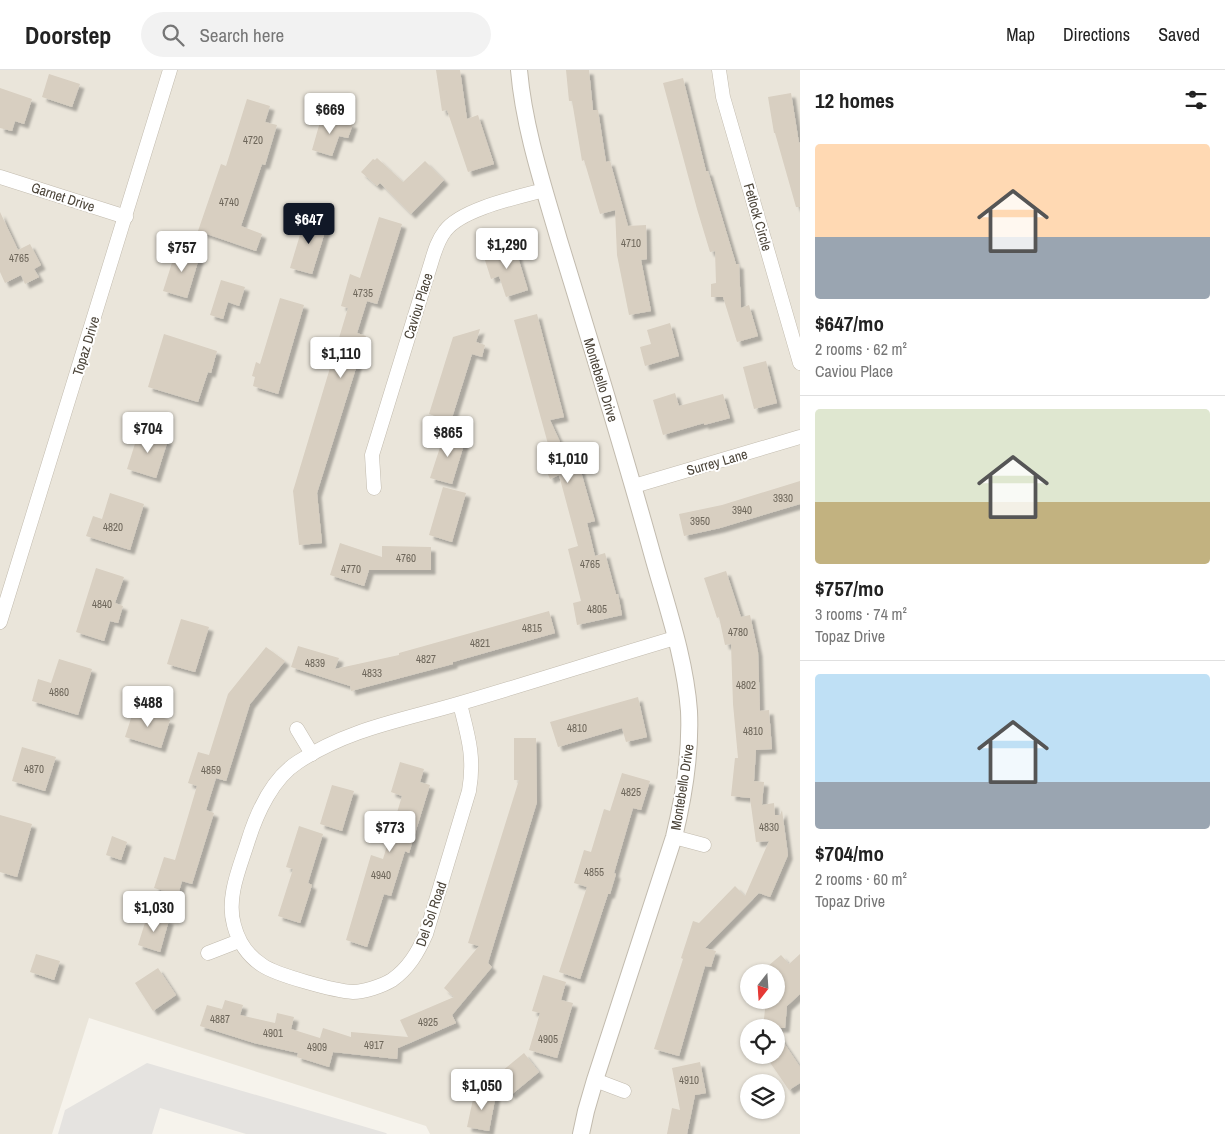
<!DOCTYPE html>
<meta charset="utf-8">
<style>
:root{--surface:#fff;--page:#f2f2f2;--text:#222;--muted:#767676;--line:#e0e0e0;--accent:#111827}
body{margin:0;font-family:"Archivo Narrow",sans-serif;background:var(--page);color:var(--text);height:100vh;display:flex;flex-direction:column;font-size:19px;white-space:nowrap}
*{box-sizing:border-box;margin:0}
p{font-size:16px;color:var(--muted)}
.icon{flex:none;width:28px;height:28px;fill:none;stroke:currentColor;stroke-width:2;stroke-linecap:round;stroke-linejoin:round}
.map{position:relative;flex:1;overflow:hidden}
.details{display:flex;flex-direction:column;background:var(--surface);width:425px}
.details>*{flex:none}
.needle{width:32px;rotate:197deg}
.fabs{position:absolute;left:740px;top:894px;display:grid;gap:10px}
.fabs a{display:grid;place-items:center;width:45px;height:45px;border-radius:50%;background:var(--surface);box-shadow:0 1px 4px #0004;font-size:25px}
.price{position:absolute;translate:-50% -42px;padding:0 11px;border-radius:5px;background:#fff;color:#222;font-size:16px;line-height:32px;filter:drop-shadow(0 1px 2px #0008)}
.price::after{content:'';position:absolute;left:50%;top:30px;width:15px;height:11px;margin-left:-8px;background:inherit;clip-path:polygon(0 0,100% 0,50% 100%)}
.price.selected{background:var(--accent);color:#fff}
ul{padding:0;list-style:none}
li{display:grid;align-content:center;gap:10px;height:265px;padding:0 15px}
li+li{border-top:1px solid var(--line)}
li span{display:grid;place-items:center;height:155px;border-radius:5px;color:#555}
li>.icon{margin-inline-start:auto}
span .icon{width:90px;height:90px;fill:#fffc;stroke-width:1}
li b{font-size:21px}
h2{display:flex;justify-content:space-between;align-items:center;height:60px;padding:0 15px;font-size:21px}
header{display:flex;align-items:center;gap:30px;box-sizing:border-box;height:70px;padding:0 25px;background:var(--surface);border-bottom:1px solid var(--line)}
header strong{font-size:24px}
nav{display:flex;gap:28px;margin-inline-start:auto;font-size:18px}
.search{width:350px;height:45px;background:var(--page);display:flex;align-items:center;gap:12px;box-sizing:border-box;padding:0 18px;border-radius:28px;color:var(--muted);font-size:19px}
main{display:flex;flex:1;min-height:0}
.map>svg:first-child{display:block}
.residential{fill:#eae5da;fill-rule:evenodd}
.parking{fill:#e5e3e0}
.building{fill:#d8cfc1;filter:url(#shadow)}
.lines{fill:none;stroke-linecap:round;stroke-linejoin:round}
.minor-casing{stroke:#c2bbae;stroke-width:15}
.tertiary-casing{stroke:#c2bbae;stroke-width:18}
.minor{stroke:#fff;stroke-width:14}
.tertiary{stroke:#fff;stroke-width:16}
.labels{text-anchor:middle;stroke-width:4;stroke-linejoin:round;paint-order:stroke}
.number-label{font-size:11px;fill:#6e675b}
.street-label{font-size:14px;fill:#4b4439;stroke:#fff}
</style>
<header>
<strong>Doorstep</strong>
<div class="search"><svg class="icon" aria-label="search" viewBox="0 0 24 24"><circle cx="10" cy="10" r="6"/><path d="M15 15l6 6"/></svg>Search here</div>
<nav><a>Map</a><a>Directions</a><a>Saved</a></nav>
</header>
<main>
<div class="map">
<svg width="800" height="1064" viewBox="0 0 800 1064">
<defs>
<filter id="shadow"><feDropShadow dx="4.5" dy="4.5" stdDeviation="1" flood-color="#0004"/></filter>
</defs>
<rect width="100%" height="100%" fill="#f6f3ec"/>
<path class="residential" d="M0,0H800V1064H430L426,1056L89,948L52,1064H0ZM749,902H776V930H749ZM749,958H776V985H749ZM749,1012H776V1040H749Z"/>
<polygon class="parking" points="147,993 386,1063 387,1064 246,1064 160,1038 152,1064 58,1064 65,1040"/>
<g class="building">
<polygon points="436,0 460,0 467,49 478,45 494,94 468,102 447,40 442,41"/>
<polygon points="566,0 589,0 593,40 598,40 606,92 610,91 628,156 646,155 647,189 641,190 651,241 629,245 617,185 615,140 600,144 584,90 582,91 572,31 569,31"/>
<polygon points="49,4 80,14 72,37 42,27"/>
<polygon points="683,8 706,101 708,101 736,194 739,194 741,238 749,235 758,266 737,272 723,227 711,227 711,214 716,213 715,181 710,182 697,139 663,13"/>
<polygon points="0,18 32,29 24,54 15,51 12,61 0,58"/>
<polygon points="791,23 799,73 800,72 800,137 796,137 775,63 774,63 768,27"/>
<polygon points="247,29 270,36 265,52 277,55 265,95 262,94 241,156 262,164 256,181 198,161 221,94 226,96"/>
<polygon points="322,45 353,54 348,68 339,66 332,86 312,80"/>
<polygon points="377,88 403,112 425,91 444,110 411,144 380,113 377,116 361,102 373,89 375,90"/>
<polygon points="0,142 18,180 30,174 41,195 34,199 39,207 25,214 21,205 5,213 0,202"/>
<polygon points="306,145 328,152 312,204 290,198"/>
<polygon points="379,147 402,154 377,234 367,231 357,263 366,266 317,423 322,473 299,475 293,421 348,238 341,236 350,204 360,208"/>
<polygon points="514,174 528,220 506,227 499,206 491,209 483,184"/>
<polygon points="177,177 200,185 187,228 163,221"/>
<polygon points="221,210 245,217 239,236 228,232 223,249 210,245"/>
<polygon points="280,228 304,235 278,324 253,316 255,307 252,306 256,292 260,294"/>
<polygon points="537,244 564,347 550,350 566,385 573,381 580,398 595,451 587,453 595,486 605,483 616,524 618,524 622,545 577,555 573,533 581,531 568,479 578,476 559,405 550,409 537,379 548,374 514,250"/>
<polygon points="670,253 679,286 645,296 640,277 651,274 647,260"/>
<polygon points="480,259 476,272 485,275 482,287 472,284 451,351 429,344 453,267"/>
<polygon points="164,264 217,281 211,303 208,302 198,332 148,317"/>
<polygon points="766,291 777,333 754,339 743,297"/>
<polygon points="675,323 679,336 723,324 730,348 704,355 704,353 663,365 653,330"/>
<polygon points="139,361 168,370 156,408 127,399"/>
<polygon points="445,362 466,368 452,414 430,408"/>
<polygon points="800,411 800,434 720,458 684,466 679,444 722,435"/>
<polygon points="443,417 466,423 452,472 429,465"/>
<polygon points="110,423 144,434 130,480 86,466 93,446 102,449"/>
<polygon points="340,473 382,487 382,476 431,477 431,500 369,500 364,516 330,505"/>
<polygon points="96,498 124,507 115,533 123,536 118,553 110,551 104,571 76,562"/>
<polygon points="726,501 741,547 750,545 758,582 760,641 769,640 772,679 756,680 754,711 764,712 762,735 774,733 775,745 780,745 782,740 788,785 770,827 759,823 705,878 716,881 711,897 705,896 679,986 654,979 683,889 681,888 693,851 699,853 735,816 745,826 769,771 756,772 750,728 731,726 735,688 738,688 733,634 731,574 725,575 719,547 717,548 704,508"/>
<polygon points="549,541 555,563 453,592 453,594 351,621 350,616 291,597 298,576 339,588 335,599 399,585 399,583"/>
<polygon points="181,549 209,557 195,602 167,594"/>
<polygon points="266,577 285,591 250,634 226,711 216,708 206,740 214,743 192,814 182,811 178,825 154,818 164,787 175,790 197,716 188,713 198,682 209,685 228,624"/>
<polygon points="59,589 92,599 78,645 32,631 38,609 51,613"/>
<polygon points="638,627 647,667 626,672 622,658 558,677 550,652"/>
<polygon points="134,639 170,650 161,678 125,667"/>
<polygon points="514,668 536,668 537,732 488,893 492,897 452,945 456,953 398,978 397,989 333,982 329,997 297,987 298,983 254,973 200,956 207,935 222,939 225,930 243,935 240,945 275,953 277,943 294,947 291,959 320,968 323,958 351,967 351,962 408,967 400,950 454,927 444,918 479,876 468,873 519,710 514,710"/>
<polygon points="22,677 56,687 45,721 12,711"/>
<polygon points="400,692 424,699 420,712 430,715 409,783 405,781 391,826 384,824 367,877 346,870 371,785 383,789 402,726 391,722"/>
<polygon points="622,703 650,711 641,740 633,738 614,803 616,804 610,824 608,824 580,909 559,902 587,817 574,813 584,780 591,782 604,739 610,741"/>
<polygon points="332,715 354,721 342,761 320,754"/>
<polygon points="0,745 32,754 17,807 0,802"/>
<polygon points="299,756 323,764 308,813 312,815 300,853 278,846 293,799 286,797"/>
<polygon points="112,766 127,772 121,790 106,785"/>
<polygon points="148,843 169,850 160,882 138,875"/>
<polygon points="36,884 60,891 54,910 30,902"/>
<polygon points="800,884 800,924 787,936 785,958 763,958 766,930 776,930 776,902 761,902 781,885 789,894"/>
<polygon points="158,898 176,925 153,941 135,913"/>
<polygon points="543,905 566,912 561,930 573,933 557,988 529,980 540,943 532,941"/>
<polygon points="776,961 800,997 800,1013 789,1020 767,988 772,985 776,985"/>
<polygon points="524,983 539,1002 511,1025 496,1006"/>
<polygon points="700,992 706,1023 695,1025 687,1064 667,1064 672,1038 680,1040 672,998"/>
<polygon points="475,1020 496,1024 489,1061 467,1057"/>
</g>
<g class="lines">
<defs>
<g id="minor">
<polyline points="719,0 723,27 800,293"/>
<polyline points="0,107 126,147"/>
<polyline points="634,416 800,367"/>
<path d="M374,418L372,385L432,190C435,180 438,170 445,161C461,139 518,127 544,120"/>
<polyline points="0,552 170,0"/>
<path d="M460,634C468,666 475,687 469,721L426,864C418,882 409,898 392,910C382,916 364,922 353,922C335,921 276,905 262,895C248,886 238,871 234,855C226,827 240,797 248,771C257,742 273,708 298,692C350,658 404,650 461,633C533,612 604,589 675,568"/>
<polyline points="297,659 312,684"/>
<polyline points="674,767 704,775"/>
<polyline points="208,883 239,871"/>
<polyline points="595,1010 624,1021"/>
</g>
<path id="tertiary" d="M519,0C524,58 543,115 559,170C591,274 623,378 652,483C666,534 685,587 689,641C691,684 684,726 674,767L595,1010L586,1041L581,1064"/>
</defs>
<use href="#minor" class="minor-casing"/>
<use href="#tertiary" class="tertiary-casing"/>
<use href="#minor" class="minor"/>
<use href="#tertiary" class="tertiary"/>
</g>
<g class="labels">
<g class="number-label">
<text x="253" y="74">4720</text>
<text x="229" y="136">4740</text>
<text x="631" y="177">4710</text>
<text x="19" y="192">4765</text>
<text x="363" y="227">4735</text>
<text x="783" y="432">3930</text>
<text x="742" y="444">3940</text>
<text x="700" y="455">3950</text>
<text x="113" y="461">4820</text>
<text x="406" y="492">4760</text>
<text x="590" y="498">4765</text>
<text x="351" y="503">4770</text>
<text x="102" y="538">4840</text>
<text x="597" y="543">4805</text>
<text x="532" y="562">4815</text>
<text x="738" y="566">4780</text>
<text x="480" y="577">4821</text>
<text x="426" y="593">4827</text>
<text x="315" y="597">4839</text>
<text x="372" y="607">4833</text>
<text x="746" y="619">4802</text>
<text x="59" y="626">4860</text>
<text x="577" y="662">4810</text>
<text x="753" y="665">4810</text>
<text x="34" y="703">4870</text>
<text x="211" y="704">4859</text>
<text x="631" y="726">4825</text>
<text x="769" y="761">4830</text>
<text x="594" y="806">4855</text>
<text x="381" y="809">4940</text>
<text x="220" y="953">4887</text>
<text x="428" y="956">4925</text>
<text x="273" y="967">4901</text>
<text x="548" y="973">4905</text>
<text x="374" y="979">4917</text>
<text x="317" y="981">4909</text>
<text x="689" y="1014">4910</text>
</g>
<g class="street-label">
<text transform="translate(63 127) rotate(18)" y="5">Garnet Drive</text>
<text transform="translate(758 147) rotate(74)" y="5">Fetlock Circle</text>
<text transform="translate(418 236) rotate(-73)" y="5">Caviou Place</text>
<text transform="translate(86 276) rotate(-73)" y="5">Topaz Drive</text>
<text transform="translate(601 310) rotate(73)" y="5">Montebello Drive</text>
<text transform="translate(717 392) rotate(-16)" y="5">Surrey Lane</text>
<text transform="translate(682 717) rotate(-81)" y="5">Montebello Drive</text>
<text transform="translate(431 844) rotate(-71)" y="5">Del Sol Road</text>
</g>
</g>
</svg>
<div class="fabs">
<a><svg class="needle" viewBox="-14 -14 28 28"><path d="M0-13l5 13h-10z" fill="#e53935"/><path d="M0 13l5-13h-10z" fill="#767676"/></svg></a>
<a><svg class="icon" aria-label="locate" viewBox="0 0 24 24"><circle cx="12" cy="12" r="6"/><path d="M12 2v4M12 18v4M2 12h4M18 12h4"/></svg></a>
<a><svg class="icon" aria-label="layers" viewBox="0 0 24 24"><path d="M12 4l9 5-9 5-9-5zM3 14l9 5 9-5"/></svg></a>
</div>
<b class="price" style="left:330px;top:65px">$669</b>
<b class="price selected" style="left:309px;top:175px">$647</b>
<b class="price" style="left:507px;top:200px">$1,290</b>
<b class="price" style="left:182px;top:203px">$757</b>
<b class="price" style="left:341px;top:309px">$1,110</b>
<b class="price" style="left:148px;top:384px">$704</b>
<b class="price" style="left:448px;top:388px">$865</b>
<b class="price" style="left:568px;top:414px">$1,010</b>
<b class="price" style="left:148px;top:658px">$488</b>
<b class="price" style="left:390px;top:783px">$773</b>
<b class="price" style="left:154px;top:863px">$1,030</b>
<b class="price" style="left:482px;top:1041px">$1,050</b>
</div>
<section class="details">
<h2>12 homes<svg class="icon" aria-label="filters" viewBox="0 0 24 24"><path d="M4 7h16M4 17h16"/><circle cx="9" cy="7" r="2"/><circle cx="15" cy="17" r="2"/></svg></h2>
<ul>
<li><span style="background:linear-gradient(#ffd9b3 60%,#9aa5b1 0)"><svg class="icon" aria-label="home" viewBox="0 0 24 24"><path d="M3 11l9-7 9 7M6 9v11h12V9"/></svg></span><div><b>$647/mo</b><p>2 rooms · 62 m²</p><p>Caviou Place</p></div></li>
<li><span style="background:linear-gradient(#dfe7d0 60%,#c2b280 0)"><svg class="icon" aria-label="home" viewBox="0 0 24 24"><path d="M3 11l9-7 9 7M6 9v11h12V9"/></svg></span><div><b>$757/mo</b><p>3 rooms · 74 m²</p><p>Topaz Drive</p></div></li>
<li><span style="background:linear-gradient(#bfe0f5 70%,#9aa5b1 0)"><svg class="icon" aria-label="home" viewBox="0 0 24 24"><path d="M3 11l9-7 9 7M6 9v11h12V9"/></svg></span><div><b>$704/mo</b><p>2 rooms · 60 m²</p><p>Topaz Drive</p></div></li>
</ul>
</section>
</main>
